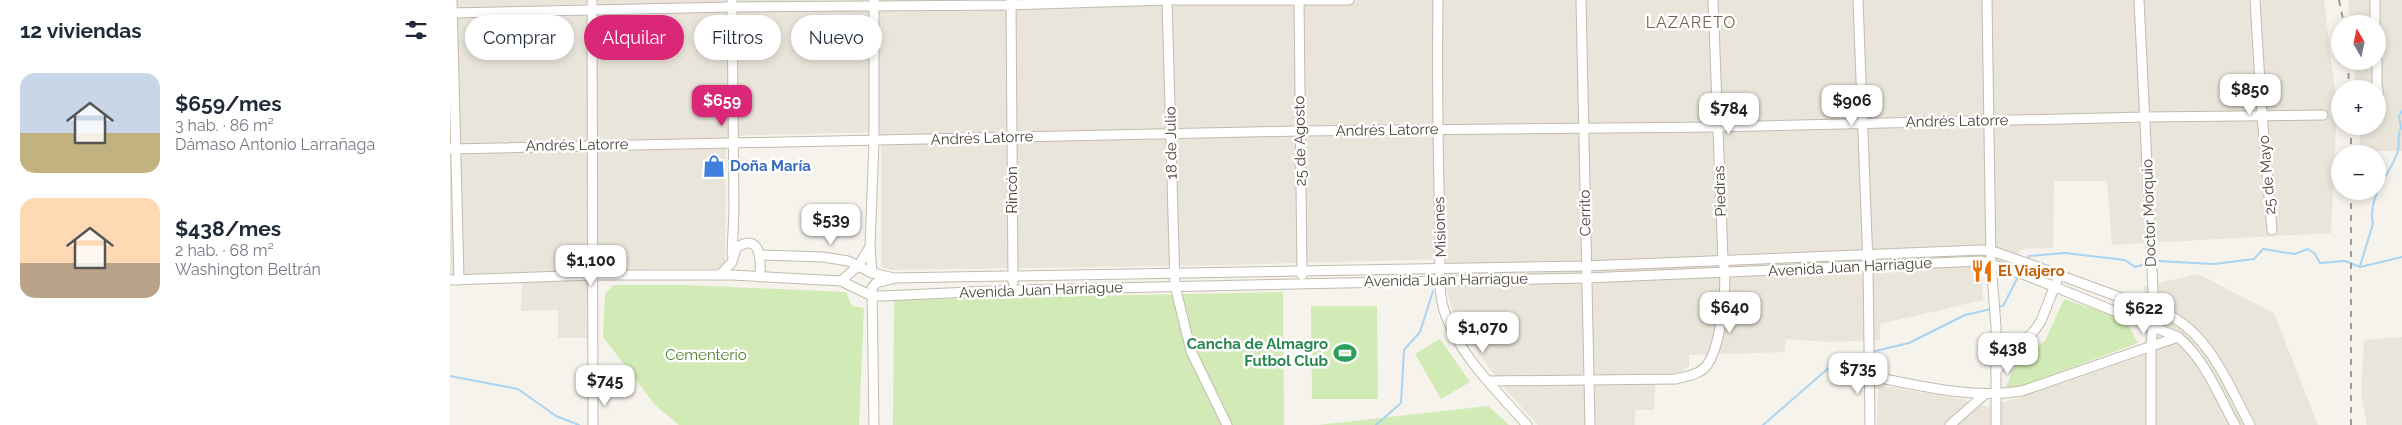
<!DOCTYPE html>
<html lang="es">
<meta charset="utf-8">
<style>
:root{--surface:#fff;--page:#f6f6f7;--text:#1f2937;--muted:#747a83;--accent:#db2777}
body{margin:0;font-family:Raleway,sans-serif;background:var(--page);color:var(--text);height:100vh;display:flex;flex-direction:column;font-size:19px;white-space:nowrap}
*{box-sizing:border-box;margin:0}
p{font-size:16px;color:var(--muted)}
.icon{flex:none;width:28px;height:28px;fill:none;stroke:currentColor;stroke-width:2;stroke-linecap:round;stroke-linejoin:round}
.map{position:relative;flex:1;overflow:hidden}
.details{display:flex;flex-direction:column;background:var(--surface);width:450px}
.details>*{flex:none}
.top-card{position:absolute;left:15px;top:15px;width:475px;height:45px;display:flex;gap:10px}
.needle{width:32px;rotate:351deg}
.tools{position:absolute;left:1881px;top:15px;display:grid;gap:10px}
.tools a{display:grid;place-items:center;width:55px;height:55px;border-radius:50%;background:var(--surface);box-shadow:0 2px 8px #0003;font-size:25px}
.price{position:absolute;translate:-50% -42px;padding:0 11px;border-radius:10px;background:#fff;color:#222;font-size:16px;line-height:32px;filter:drop-shadow(0 1px 2px #0008)}
.price::after{content:'';position:absolute;left:50%;top:30px;width:15px;height:11px;margin-left:-8px;background:inherit;clip-path:polygon(0 0,100% 0,50% 100%)}
.price.current{background:var(--accent);color:#fff}
ul{padding:0;list-style:none}
li{display:flex;align-items:center;gap:15px;height:125px;padding:0 20px}
li span{display:grid;place-items:center;flex:none;width:140px;height:100px;border-radius:15px;color:#555}
li>.icon{margin-inline-start:auto}
span .icon{width:60px;height:60px;fill:#fffc;stroke-width:1}
li b{font-size:21px}
h2{display:flex;justify-content:space-between;align-items:center;height:60px;padding:0 20px;font-size:21px}
.chip{padding:0 18px;border-radius:22px;background:var(--surface);box-shadow:0 2px 8px #0003;font-size:18px;line-height:45px}
.chip.current{background:var(--accent);color:#fff}
main{display:flex;flex:1;min-height:0}
.map>svg:first-child{display:block}
.residential{fill:#eae5da}
.green{fill:#d2eab5}
.lines{fill:none;stroke-linecap:round;stroke-linejoin:round}
.stream{stroke:#a9d4f2;stroke-width:2}
.minor-casing{stroke:#c2bbae;stroke-width:11}
.minor{stroke:#fff;stroke-width:9}
.rail{stroke:#9a9a9a;stroke-width:2;stroke-dasharray:6 6;stroke-linecap:butt}
.labels{text-anchor:middle;stroke-width:5;stroke-linejoin:round;paint-order:stroke}
.street-label{font-size:15px;fill:#4b4439;stroke:#fff}
.shop-label{font-size:15px;font-weight:bold;fill:#366cbe;stroke:#fff;text-anchor:start}
.food-label{font-size:15px;font-weight:bold;fill:#c56008;stroke:#fff;text-anchor:start}
.leisure-label{font-size:15px;font-weight:bold;fill:#27864d;stroke:#fff;text-anchor:end}
.park-label{font-size:15px;fill:#4a7f2a;stroke:#fff}
.neighbourhood-label{font-size:16px;letter-spacing:1px;fill:#6e6250;stroke:#fff}
</style>
<main>
<section class="details">
<h2>12 viviendas<svg class="icon" aria-label="filters" viewBox="0 0 24 24"><path d="M4 7h16M4 17h16"/><circle cx="9" cy="7" r="2"/><circle cx="15" cy="17" r="2"/></svg></h2>
<ul>
<li><span style="background:linear-gradient(#c9d6e8 60%,#c2b280 0)"><svg class="icon" aria-label="home" viewBox="0 0 24 24"><path d="M3 11l9-7 9 7M6 9v11h12V9"/></svg></span><div><b>$659/mes</b><p>3 hab. · 86 m²</p><p>Dámaso Antonio Larrañaga</p></div></li>
<li><span style="background:linear-gradient(#ffd9b3 65%,#b9a48a 0)"><svg class="icon" aria-label="home" viewBox="0 0 24 24"><path d="M3 11l9-7 9 7M6 9v11h12V9"/></svg></span><div><b>$438/mes</b><p>2 hab. · 68 m²</p><p>Washington Beltrán</p></div></li>
</ul>
</section>
<div class="map">
<svg width="1952" height="425" viewBox="0 0 1952 425">
<rect width="100%" height="100%" fill="#f6f3ec"/>
<g class="residential">
<polygon points="0,0 1874,0 1887,106 1881,233 1662,245 1657,181 1604,181 1603,248 1572,249 1553,271 1532,269 1533,300 1430,324 1430,340 1380,342 1336,339 1334,352 1239,355 1239,367 1227,373 1206,374 1204,410 1185,410 1185,425 1088,425 1054,388 1006,323 997,291 996,259 776,265 441,270 431,267 431,132 276,136 275,261 269,269 140,268 137,338 108,338 108,310 71,311 72,273 0,274"/>
<polygon points="1898,0 1952,0 1952,151 1911,151 1909,126 1928,126 1928,89 1906,89 1904,61 1928,61 1928,24 1900,24"/>
<polygon points="1748,274 1824,313 1868,425 1427,425 1428,385 1511,399 1537,407 1568,398 1695,355 1694,286"/>
<polygon points="1952,337 1952,425 1917,425 1911,394 1914,340"/>
</g>
<g class="green">
<polygon points="164,285 235,285 396,292 402,306 414,308 409,425 229,425 206,406 153,337 155,293"/>
<polygon points="833,292 834,425 443,425 444,300"/>
<polygon points="1614,299 1676,320 1688,343 1569,387 1556,387 1566,363 1595,341"/>
<polygon points="861,306 927,306 928,399 862,399"/>
<polygon points="990,339 1020,382 991,399 965,354"/>
<polygon points="1038,406 1059,425 868,425"/>
</g>
<g class="lines">
<g class="stream">
<polyline points="1577,260 1579,256 1615,253 1675,260 1685,267 1699,263"/>
<polyline points="1706,261 1764,264 1804,259 1813,249 1845,254 1858,249 1865,254 1870,263 1895,261 1910,267 1952,257"/>
<path d="M1910,266L1923,224C1917,198 1938,177 1947,154C1951,146 1946,136 1951,128L1949,116L1952,111"/>
<polyline points="1548,307 1553,306 1569,275"/>
<polyline points="1421,352 1459,343 1515,315 1541,309"/>
<polyline points="0,376 68,389 106,416 129,425"/>
<polyline points="926,425 951,403 954,350 970,332 983,291"/>
<polyline points="1313,425 1389,359 1417,353"/>
</g>
<defs>
<g id="minor">
<polyline points="2,0 9,280"/>
<polyline points="142,0 143,425"/>
<polyline points="282,0 284,210 282,254"/>
<polyline points="561,0 563,282"/>
<polyline points="717,0 725,286 741,351 777,425"/>
<polyline points="849,0 852,275"/>
<path d="M988,0C987,78 988,155 990,232C991,259 986,291 996,316C1011,357 1048,392 1077,425"/>
<polyline points="1131,0 1140,425"/>
<polyline points="1408,0 1418,265 1420,425"/>
<polyline points="1537,0 1541,263 1546,326 1546,425"/>
<polyline points="1689,0 1704,310 1701,346 1701,425"/>
<polyline points="1805,0 1812,115 1822,230"/>
<polyline points="1925,0 1925,24"/>
<polyline points="0,13 283,7 561,5 717,0 899,0"/>
<polyline points="1927,61 1927,89"/>
<polyline points="1928,89 1928,100"/>
<polyline points="0,149 850,131 1267,127 1695,117 1873,115"/>
<path d="M311,255L373,257L398,261L422,273L444,278L1136,266L1531,250L1542,251L1582,265L1721,316C1762,339 1779,386 1800,425"/>
<polyline points="422,273 420,247 424,141 424,0"/>
<path d="M270,275L282,262L286,248C311,231 311,261 310,277"/>
<path d="M0,280L143,275H282L391,281L422,296H433L563,290L1136,278L1531,261L1578,276L1728,337C1754,358 1769,396 1785,425"/>
<polyline points="391,281 408,266 420,247"/>
<polyline points="1546,370 1584,331 1591,321 1609,275"/>
<path d="M1420,376C1471,386 1520,399 1572,391L1728,337"/>
<path d="M1039,381L1226,379C1236,376 1250,375 1257,365C1271,346 1278,283 1273,260L1263,0"/>
<polyline points="424,425 422,288 426,283 442,279"/>
<polyline points="1500,425 1535,394"/>
</g>
</defs>
<use href="#minor" class="minor-casing"/>
<use href="#minor" class="minor"/>
<g class="rail">
<polyline points="1889,0 1894,24"/>
<polyline points="1898,61 1899,89"/>
<polyline points="1901,126 1901,154"/>
<polyline points="1901,191 1901,425"/>
</g>
</g>
<defs>
<symbol id="shop-bare" viewBox="-9 -9 18 18"><path d="M-5-2.5h2.3a2.7 3.5 0 0 1 5.4 0H5L5.5 6h-11ZM-1.5-2.5h3a1.5 2.3 0 0 0-3 0Z" fill="#3f7fe0" stroke="#fff" stroke-width="2.5" paint-order="stroke"/></symbol>
<symbol id="restaurant-bare" viewBox="-9 -9 18 18"><path d="M-5-6h1v4h1v-4h1v4h1v-4h1v5L-1.5 .5V6h-2V.5L-5-1ZM5-6V6H3V1.5H1.5Q1.5-4 5-6Z" fill="#e8710a" stroke="#fff" stroke-width="2.5" paint-order="stroke"/></symbol>
<symbol id="stadium-bare" viewBox="-9 -9 18 18"><path d="M0-5a6.5 5 0 1 0 0 10a6.5 5 0 1 0 0-10ZM-3.5-1.8h7v3.6h-7Z" fill="#2e9e5b" stroke="#fff" stroke-width="2.5" paint-order="stroke"/></symbol>
</defs>
<g fill-rule="evenodd">
<use href="#shop-bare" x="248" y="150" width="32" height="32"/>
<use href="#restaurant-bare" x="1516" y="255" width="32" height="32"/>
<use href="#stadium-bare" x="879" y="337" width="32" height="32"/>
</g>
<g class="labels">
<g class="street-label">
<text transform="translate(1507 121) rotate(-1)" y="5">Andrés Latorre</text>
<text transform="translate(937 130) rotate(-1)" y="5">Andrés Latorre</text>
<text transform="translate(532 138) rotate(-2)" y="5">Andrés Latorre</text>
<text transform="translate(850 141) rotate(-91)" y="5">25 de Agosto</text>
<text transform="translate(721 143) rotate(-91)" y="5">18 de Julio</text>
<text transform="translate(127 145) rotate(-1)" y="5">Andrés Latorre</text>
<text transform="translate(1817 175) rotate(-95)" y="5">25 de Mayo</text>
<text transform="translate(562 190) rotate(-90)" y="5">Rincón</text>
<text transform="translate(1270 191) rotate(-92)" y="5">Piedras</text>
<text transform="translate(1135 213) rotate(-91)" y="5">Cerrito</text>
<text transform="translate(1699 213) rotate(-92)" y="5">Doctor Morquio</text>
<text transform="translate(990 227) rotate(-92)" y="5">Misiones</text>
<text transform="translate(1400 267) rotate(-3)" y="5">Avenida Juan Harriague</text>
<text transform="translate(996 280) rotate(-1)" y="5">Avenida Juan Harriague</text>
<text transform="translate(591 290) rotate(-2)" y="5">Avenida Juan Harriague</text>
</g>
<g class="shop-label">
<text x="280" y="171">Doña María</text>
</g>
<g class="food-label">
<text x="1548" y="276">El Viajero</text>
</g>
<g class="leisure-label">
<text x="878" y="349">Cancha de Almagro<tspan x="878" dy="17">Futbol Club</tspan></text>
</g>
<g class="park-label">
<text x="256" y="360">Cementerio</text>
</g>
<g class="neighbourhood-label">
<text x="1241" y="28">LAZARETO</text>
</g>
</g>
</svg>
<div class="tools">
<a><svg class="needle" viewBox="-14 -14 28 28"><path d="M0-13l5 13h-10z" fill="#e53935"/><path d="M0 13l5-13h-10z" fill="#747a83"/></svg></a>
<a>+</a>
<a>−</a>
</div>
<b class="price" style="left:1800px;top:116px">$850</b>
<b class="price current" style="left:272px;top:127px">$659</b>
<b class="price" style="left:1402px;top:127px">$906</b>
<b class="price" style="left:1279px;top:135px">$784</b>
<b class="price" style="left:381px;top:246px">$539</b>
<b class="price" style="left:141px;top:287px">$1,100</b>
<b class="price" style="left:1280px;top:334px">$640</b>
<b class="price" style="left:1694px;top:335px">$622</b>
<b class="price" style="left:1033px;top:354px">$1,070</b>
<b class="price" style="left:1558px;top:375px">$438</b>
<b class="price" style="left:1408px;top:395px">$735</b>
<b class="price" style="left:155px;top:407px">$745</b>
<div class="top-card">
<a class="chip">Comprar</a>
<a class="chip current">Alquilar</a>
<a class="chip">Filtros</a>
<a class="chip">Nuevo</a>
</div>
</div>
</main>
